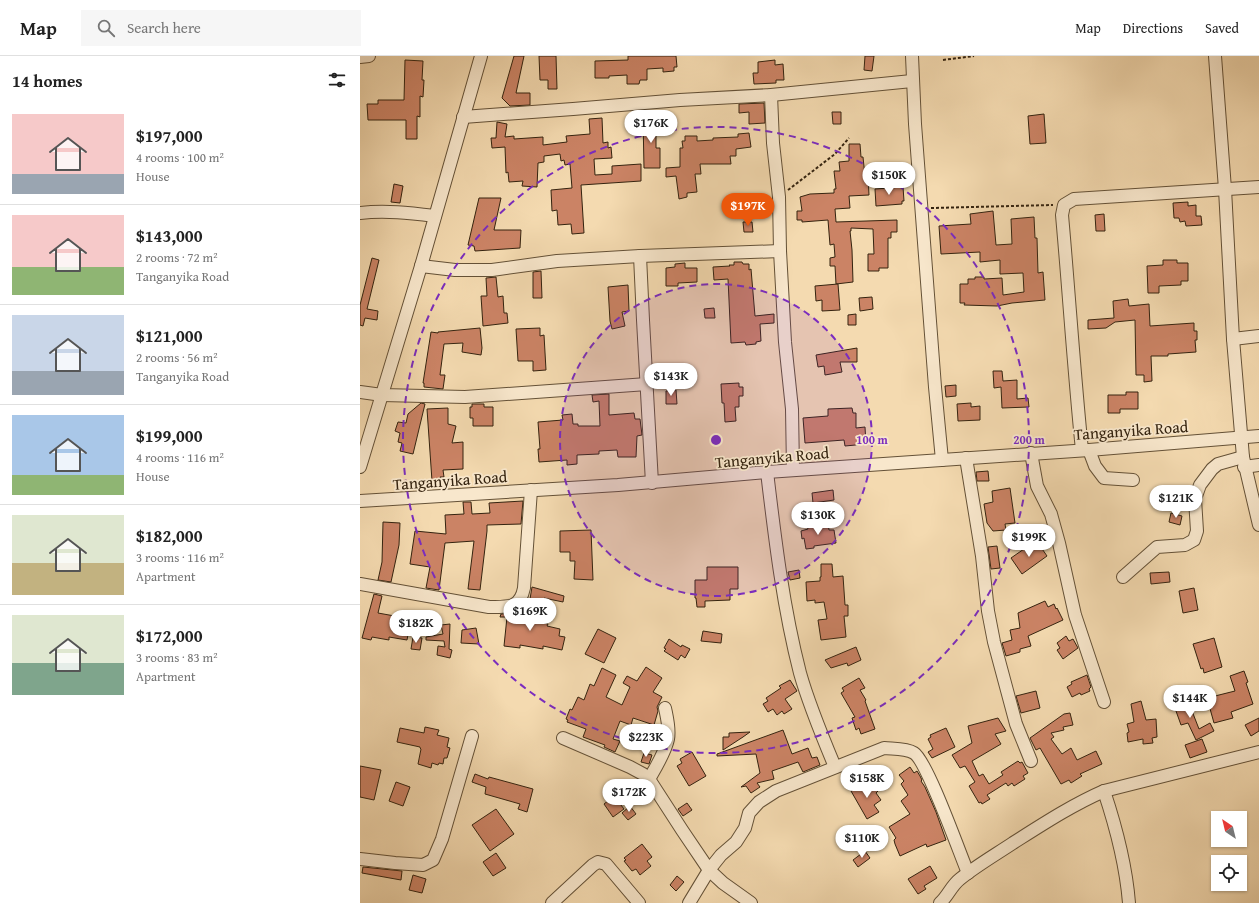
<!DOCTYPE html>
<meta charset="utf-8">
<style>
:root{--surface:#fff;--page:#f6f6f6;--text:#222;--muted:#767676;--line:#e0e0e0;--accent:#ea580c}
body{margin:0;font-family:"Gentium Book Plus",serif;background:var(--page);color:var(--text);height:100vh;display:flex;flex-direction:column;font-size:15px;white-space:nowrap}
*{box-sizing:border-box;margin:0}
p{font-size:13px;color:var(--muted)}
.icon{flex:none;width:22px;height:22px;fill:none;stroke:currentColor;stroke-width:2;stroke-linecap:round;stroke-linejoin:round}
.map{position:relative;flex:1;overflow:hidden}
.sheet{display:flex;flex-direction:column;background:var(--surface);width:360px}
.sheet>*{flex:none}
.needle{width:26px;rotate:325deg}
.buttons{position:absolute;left:851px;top:755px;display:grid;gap:8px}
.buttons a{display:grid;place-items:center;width:36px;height:36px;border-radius:0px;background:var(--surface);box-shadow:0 1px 3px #0004;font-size:20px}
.price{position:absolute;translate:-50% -34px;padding:0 9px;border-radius:14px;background:#fff;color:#222;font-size:13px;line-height:26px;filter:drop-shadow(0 1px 2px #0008)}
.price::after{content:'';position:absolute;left:50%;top:24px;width:12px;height:9px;margin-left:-6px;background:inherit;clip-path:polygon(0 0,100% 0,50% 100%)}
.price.active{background:var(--accent);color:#fff}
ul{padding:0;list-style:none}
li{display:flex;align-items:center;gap:12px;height:100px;padding:0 12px}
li+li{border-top:1px solid var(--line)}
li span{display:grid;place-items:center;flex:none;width:112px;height:80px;border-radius:0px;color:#555}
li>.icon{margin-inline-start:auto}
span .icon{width:48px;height:48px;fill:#fffc;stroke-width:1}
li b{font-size:17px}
h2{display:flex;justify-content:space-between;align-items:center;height:48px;padding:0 12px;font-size:17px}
header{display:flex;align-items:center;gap:24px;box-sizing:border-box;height:56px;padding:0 20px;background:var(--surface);border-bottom:1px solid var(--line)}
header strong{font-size:19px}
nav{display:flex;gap:22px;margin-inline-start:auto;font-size:14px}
.search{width:280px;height:36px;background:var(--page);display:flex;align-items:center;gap:10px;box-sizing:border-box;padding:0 14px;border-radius:0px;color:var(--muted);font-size:15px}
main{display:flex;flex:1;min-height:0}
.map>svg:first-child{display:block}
.building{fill:#cb8365;stroke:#34230f}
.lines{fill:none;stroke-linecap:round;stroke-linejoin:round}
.minor-casing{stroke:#645137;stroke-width:14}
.path{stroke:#34230f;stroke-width:2;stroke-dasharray:3 2;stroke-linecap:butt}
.minor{stroke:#f8e7cc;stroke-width:12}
.ring{fill:none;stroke:#7b2cbf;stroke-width:2;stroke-dasharray:7 5}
.labels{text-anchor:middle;stroke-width:3.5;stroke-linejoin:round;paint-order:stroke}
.street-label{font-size:16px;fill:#34230f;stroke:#f8e7cc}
.centre{fill:#7b2cbf;stroke:#f8e7cc;stroke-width:2}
.ring-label{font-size:12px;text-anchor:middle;font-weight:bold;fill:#7b2cbf;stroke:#f8e7cc;stroke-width:3.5;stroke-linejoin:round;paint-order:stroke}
</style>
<header>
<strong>Map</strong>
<div class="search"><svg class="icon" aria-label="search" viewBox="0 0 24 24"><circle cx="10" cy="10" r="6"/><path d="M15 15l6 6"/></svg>Search here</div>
<nav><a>Map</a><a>Directions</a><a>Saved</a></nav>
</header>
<main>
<section class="sheet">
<h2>14 homes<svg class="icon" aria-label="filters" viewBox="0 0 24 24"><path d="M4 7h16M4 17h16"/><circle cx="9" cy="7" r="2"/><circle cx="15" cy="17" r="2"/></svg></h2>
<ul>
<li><span style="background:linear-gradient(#f6c9c9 75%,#9aa5b1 0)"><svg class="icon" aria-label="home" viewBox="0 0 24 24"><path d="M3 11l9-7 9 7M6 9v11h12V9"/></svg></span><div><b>$197,000</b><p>4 rooms · 100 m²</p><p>House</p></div></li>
<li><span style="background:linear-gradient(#f6c9c9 65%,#8fb573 0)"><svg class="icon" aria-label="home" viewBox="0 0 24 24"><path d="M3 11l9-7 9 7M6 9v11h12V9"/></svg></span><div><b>$143,000</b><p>2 rooms · 72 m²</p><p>Tanganyika Road</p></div></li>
<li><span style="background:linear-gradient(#c9d6e8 70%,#9aa5b1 0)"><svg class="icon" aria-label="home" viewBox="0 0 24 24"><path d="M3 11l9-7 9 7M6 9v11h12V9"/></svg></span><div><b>$121,000</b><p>2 rooms · 56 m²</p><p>Tanganyika Road</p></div></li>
<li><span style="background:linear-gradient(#a9c7e8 75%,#8fb573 0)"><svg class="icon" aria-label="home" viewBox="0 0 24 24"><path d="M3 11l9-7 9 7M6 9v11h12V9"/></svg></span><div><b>$199,000</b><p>4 rooms · 116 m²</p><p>House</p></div></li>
<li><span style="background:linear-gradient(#dfe7d0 60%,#c2b280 0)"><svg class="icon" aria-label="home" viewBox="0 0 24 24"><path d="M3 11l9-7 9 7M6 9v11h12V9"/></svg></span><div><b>$182,000</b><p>3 rooms · 116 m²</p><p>Apartment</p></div></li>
<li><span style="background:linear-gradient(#dfe7d0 60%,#7fa58c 0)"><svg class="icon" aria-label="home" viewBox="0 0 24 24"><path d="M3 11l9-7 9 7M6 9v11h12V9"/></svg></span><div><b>$172,000</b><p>3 rooms · 83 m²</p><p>Apartment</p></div></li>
</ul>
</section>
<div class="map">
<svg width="899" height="847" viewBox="0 0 899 847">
<rect width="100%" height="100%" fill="#f4dab0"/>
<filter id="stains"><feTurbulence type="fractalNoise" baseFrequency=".005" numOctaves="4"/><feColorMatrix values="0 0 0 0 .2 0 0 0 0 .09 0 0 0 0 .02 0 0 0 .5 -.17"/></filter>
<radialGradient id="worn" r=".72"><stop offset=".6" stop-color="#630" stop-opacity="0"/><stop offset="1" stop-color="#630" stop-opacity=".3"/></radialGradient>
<g class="building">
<polygon points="154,0 164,0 156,37 170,37 170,49 150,50 142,42"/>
<polygon points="179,0 196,0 197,33 188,33 188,24 180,24"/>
<polygon points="268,0 316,0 317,11 314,11 314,15 303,16 303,12 287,13 287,24 280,24 279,28 267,28 267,19 249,20 249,22 235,22 235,5 268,4"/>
<polygon points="505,0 514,0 512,15 504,14"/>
<polygon points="45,4 63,5 62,24 64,24 63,41 60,40 60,61 57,60 57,83 46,83 46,64 8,64 7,48 18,48 18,44 44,44"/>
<polygon points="415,4 415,9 423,8 424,24 416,24 416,27 394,28 393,17 398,17 398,6"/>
<polygon points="404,47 405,67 389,68 389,56 379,57 379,48"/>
<polygon points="472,56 481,56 481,68 473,68"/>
<polygon points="684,58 686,87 670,88 668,60"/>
<polygon points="242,62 243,87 248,86 248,92 251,91 252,102 234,103 235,119 252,118 252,110 281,108 281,125 221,129 224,177 212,178 211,168 198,169 197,154 192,155 191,134 212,132 210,108 205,109 204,104 201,105 200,98 184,100 184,106 178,107 177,131 162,130 163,125 149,126 148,116 146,117 145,91 132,92 131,82 136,82 137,66 147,68 145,81 154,80 154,83 183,81 183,89 207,86 206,80 230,78 229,63"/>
<polygon points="283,62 296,62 296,92 300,92 300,112 284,112"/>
<polygon points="389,77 391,91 376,93 376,100 370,100 371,108 340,108 341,118 335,118 337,136 327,137 327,141 319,143 316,120 306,121 306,112 320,111 320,92 323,92 322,85 325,85 325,80 337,80 337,85 353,84 353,82 378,81 378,78"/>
<polygon points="489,88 500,88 501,101 503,101 505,120 508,120 509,139 489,140 490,152 475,153 476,166 537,164 537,176 531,176 531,182 528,182 528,212 519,212 519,215 508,215 508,198 514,198 513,173 491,172 491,175 490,175 492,194 493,226 476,228 475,210 470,210 470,202 475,201 474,188 470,189 468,164 442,166 442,164 437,164 437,155 442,155 440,141 450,138 474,137 474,133 476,133 474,115 480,115 479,106 489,105"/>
<polygon points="34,128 43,130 40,147 31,146"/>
<polygon points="543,131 544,145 542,145 542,148 516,150 515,133"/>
<polygon points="119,142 141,142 134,174 161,174 160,192 115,195 114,190 108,189"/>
<polygon points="828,146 828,150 836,149 836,160 841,160 842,169 826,170 825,165 820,166 819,162 814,162 813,147"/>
<polygon points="633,155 636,189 652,188 651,163 674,161 675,182 677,182 678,217 683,216 685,244 652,247 637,250 604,249 605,247 600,247 600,228 608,228 608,223 615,223 615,221 624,221 624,223 642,222 643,239 664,236 663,217 640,218 640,204 620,206 620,196 581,198 579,170 611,168 610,158"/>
<polygon points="744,158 745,175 736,175 735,159"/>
<polygon points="383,166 392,166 393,176 384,176"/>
<polygon points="12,202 19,204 7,253 18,255 17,264 5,262 3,270 0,269 0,249"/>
<polygon points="803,204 817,204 817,207 828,207 828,225 821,225 821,229 799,230 799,237 788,237 787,210 803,209"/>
<polygon points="374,206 382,206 383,208 389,208 389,214 391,213 395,260 414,258 414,267 400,268 401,285 396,286 396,288 386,289 385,286 371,287 368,223 354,224 353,211 370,210 369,209 374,209"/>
<polygon points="325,207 325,212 337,212 337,226 318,227 318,230 306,230 306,212 315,211 315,208"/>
<polygon points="181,215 182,242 173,242 173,216"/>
<polygon points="136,221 138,241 143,240 144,257 147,257 148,267 123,270 121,240 127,240 126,222"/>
<polygon points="478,228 480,254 462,255 462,244 456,245 455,230"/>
<polygon points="268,229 269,255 262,256 265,270 252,273 250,265 248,231"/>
<polygon points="512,241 513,253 500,255 499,242"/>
<polygon points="768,243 769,250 789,248 790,270 834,267 834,275 837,275 837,284 835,284 836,296 808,298 808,300 791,300 792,325 784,326 784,319 776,319 775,264 755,266 746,272 728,273 728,264 754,262 753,245"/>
<polygon points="354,252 355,262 345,262 344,253"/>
<polygon points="496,258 496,269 488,269 488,259"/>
<polygon points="120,272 122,292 121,299 102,296 103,287 84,288 80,319 85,319 83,333 64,331 64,327 63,327 71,276 78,277 78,276"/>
<polygon points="180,272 180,280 184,279 186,314 173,315 173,305 158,305 156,273"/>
<polygon points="497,292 497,306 480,306 482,316 465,319 464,310 458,311 456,299"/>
<polygon points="633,315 642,315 643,325 657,324 657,343 668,342 669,351 642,352 641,331 634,332"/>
<polygon points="379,327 379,331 383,331 383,340 379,340 379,351 375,351 376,365 365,366 364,347 362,347 361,328"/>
<polygon points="596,329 596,340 586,341 585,330"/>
<polygon points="316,334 317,348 306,348 306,335"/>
<polygon points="766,336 778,336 778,353 760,353 760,357 748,357 748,339 766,339"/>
<polygon points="249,338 249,359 274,357 275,363 280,363 282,379 277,380 276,401 258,401 257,394 239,395 239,398 217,399 217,408 207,409 207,404 179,406 178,393 180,393 178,366 203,364 202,359 212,358 213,368 218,368 218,370 240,370 239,345 233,346 232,339"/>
<polygon points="61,347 65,348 53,398 40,395 42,387 38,386 40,377 35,375 38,366 46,367 48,358"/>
<polygon points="611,347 611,351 620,350 620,364 598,365 597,348"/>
<polygon points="112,348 124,348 124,351 133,351 133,370 113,370 113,362 110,362 110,351 112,351"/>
<polygon points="88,352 88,368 96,370 92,387 103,386 103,413 83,414 84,421 80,421 81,424 72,425 67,353"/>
<polygon points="492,352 493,357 496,357 496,372 505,371 506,388 485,390 484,384 445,387 443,362 468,360 468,353"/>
<polygon points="628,415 629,425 617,425 616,416"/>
<polygon points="650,432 655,467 645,468 646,474 633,475 627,467 624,448 633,446 632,435"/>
<polygon points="473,434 474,444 453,447 452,437"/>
<polygon points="163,445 161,468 127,469 127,475 120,534 108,533 114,485 85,487 79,534 66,532 70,511 50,508 55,475 86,478 85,459 104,458 103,446 111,446 112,458 130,457 129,447"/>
<polygon points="811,457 822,460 820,469 809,466"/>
<polygon points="23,466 40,467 39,489 31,526 18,524 22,506"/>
<polygon points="458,467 458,468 468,467 469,474 474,474 476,487 454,490 454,492 446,493 444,482 442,483 441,475 448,473 447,469"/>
<polygon points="231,474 233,524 214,523 215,505 210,505 210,496 200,496 200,475"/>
<polygon points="678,487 687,500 662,518 651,502 664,493 666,496"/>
<polygon points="637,490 640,512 631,513 628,491"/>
<polygon points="461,508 472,508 473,521 483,520 485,549 488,549 488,560 484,560 486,581 461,584 458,564 467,563 464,546 455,547 455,544 447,545 446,526 460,525 460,521 461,521"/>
<polygon points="347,511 378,511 378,533 370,533 370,544 345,545 345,551 337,551 336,542 335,542 335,524 347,524"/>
<polygon points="439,514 440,522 430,524 428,516"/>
<polygon points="809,516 810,526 791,528 790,517"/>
<polygon points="172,531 204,540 203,546 184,542 183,545 170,543"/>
<polygon points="834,532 838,554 823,557 819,535"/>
<polygon points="14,538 22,540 18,557 51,563 47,584 29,581 29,584 12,581 11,584 2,582"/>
<polygon points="685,545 688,551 694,548 696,553 697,552 703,564 668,580 671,590 660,593 660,596 646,600 642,587 652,584 650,574 660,572 658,557"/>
<polygon points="160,553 168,553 168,564 188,568 187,570 200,573 199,580 205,581 202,594 183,590 183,593 160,589 160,592 144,590 147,561 140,561 141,558 153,557"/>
<polygon points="90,568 89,593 92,594 90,602 77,599 78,590 85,591 84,585 66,584 66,581 83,578 81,569"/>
<polygon points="116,572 119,588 101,587 102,574"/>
<polygon points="238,573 256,582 244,607 225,598"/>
<polygon points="343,575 362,578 361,587 341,585"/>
<polygon points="706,580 709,585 713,583 718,592 703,603 697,594 700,592 697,587"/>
<polygon points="53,581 62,582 60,594 51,593"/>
<polygon points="854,582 862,611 844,617 843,612 841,613 833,588"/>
<polygon points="309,583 321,591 322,589 330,593 325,602 321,599 318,604 304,595 306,593 304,592"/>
<polygon points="496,591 501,604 488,610 487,607 471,612 465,604"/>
<polygon points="286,611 302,622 293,636 302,641 297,651 298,655 294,669 273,662 271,669 260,665 253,683 260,685 255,696 244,691 245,689 223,681 226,673 207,666 208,664 206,663 210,653 212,654 218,641 224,644 230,628 234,630 242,612 256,619 246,641 262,649 270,631 263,627 267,620 277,625"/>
<polygon points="884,615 888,626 886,627 893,648 871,656 873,662 854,667 847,642 875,635 870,620"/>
<polygon points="727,619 731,631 729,633 730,635 721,639 720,637 712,641 707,631 712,628 711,626"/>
<polygon points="499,622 505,632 500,634 506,644 505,645 515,673 501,678 499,672 496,674 492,662 495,661 481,637 484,635 482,632"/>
<polygon points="430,624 437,635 425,643 432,653 424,658 422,655 417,659 413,653 408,656 403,648 408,645 406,642 421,632 419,630"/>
<polygon points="676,635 680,652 661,657 656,640"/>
<polygon points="820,638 827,656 832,655 839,673 850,667 854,675 836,684 828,667 821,669 811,641"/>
<polygon points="781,645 786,664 796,663 797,681 792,682 793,687 783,688 783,683 768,686 767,677 769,676 767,668 774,666 771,648"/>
<polygon points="710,657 713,669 703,671 704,674 691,677 694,681 691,683 702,698 711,692 717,704 736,695 742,708 720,718 722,720 711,727 709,724 701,728 680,692 676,694 670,682 704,658"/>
<polygon points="638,662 646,675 635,678 641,688 612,705 619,720 623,718 629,728 643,719 641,716 658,705 660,707 662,706 668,717 663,720 665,723 654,730 652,727 648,730 646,727 627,739 630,743 622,748 621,746 619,747 609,730 615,726 605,710 600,712 592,699 612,687 608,670"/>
<polygon points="899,662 899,675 891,680 885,669"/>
<polygon points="65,671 79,674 77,679 89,682 87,691 90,692 87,702 84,702 83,708 79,707 78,709 72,707 71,712 58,708 61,693 60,692 60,691 37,686 40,672 64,677"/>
<polygon points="586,672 595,691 572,702 568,696 573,693 568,683 571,681 570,679"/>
<polygon points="423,674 432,698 448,692 452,702 457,701 460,709 443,716 438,706 412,715 414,723 397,727 400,731 391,737 386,730 381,731 400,717 396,698 357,700 357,698"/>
<polygon points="390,676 383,681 363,694 363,681 369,681 369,677"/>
<polygon points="842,683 847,696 830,702 825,689"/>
<polygon points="332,696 346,720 329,730 317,710 322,707 320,703"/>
<polygon points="284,697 292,699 289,708 281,706"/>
<polygon points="0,710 21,714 14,744 0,741"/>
<polygon points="550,711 554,717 557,715 560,720 562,724 561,725 565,731 576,756 586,784 567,791 566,788 540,800 535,788 534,784 536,782 529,771 550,758 541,745 548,739 541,728 544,725 539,719"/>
<polygon points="115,718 128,723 129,721 173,733 167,756 158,753 160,748 125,738 126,731 112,726"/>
<polygon points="507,725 510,731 514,729 518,735 516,737 521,744 514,749 519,756 507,763 491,735"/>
<polygon points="36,726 50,731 43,750 29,745"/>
<polygon points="254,740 264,753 253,761 244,748"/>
<polygon points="327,747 332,754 323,760 318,753"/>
<polygon points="270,750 276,758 268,764 262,757"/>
<polygon points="136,753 154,778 130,795 112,769"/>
<polygon points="282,788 292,801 287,805 291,810 280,819 276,813 272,815 264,805 266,804 264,802"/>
<polygon points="505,795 510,802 498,811 493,804"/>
<polygon points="136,797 146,812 133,820 123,806"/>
<polygon points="570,810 577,822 564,830 566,833 558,838 548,823"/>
<polygon points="3,811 42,815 41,824 2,817"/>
<polygon points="53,819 66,823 62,837 49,834"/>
<polygon points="317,820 324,826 316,835 310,829"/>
</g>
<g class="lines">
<defs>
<g id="minor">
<polyline points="552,0 555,68 575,331 582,404"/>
<polyline points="855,0 865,133 873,283 883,401 899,469"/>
<polyline points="0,1 9,0"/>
<polyline points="411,39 413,87 419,141 420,195 425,286 432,353 433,414"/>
<polyline points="103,61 213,53 320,44 411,39 552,25"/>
<path d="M0,157C25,154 50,157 75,160"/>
<polyline points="280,200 283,264 292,427"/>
<polyline points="61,210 95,214 132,214 197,205 280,200 420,195"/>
<polyline points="873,283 899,280"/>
<polyline points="0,336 22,339 105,341 287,328"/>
<path d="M722,394C714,316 709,237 702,159L704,149L714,143L899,131"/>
<polyline points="729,394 735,410 744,422 773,424"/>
<polyline points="671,397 677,430 691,458 699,487 715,559 744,646"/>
<polyline points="606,402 622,500 628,555 634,586 656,668 671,705"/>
<polyline points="0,411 61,210 121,0"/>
<polyline points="884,411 899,409"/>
<path d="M407,416C415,483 423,551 440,617C449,649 462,680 475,711"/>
<polyline points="0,445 258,429 407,416 729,394 899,380"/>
<polyline points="763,521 797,491 825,489 834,484 837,475 835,443 840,429 852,413 858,408 883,401"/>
<path d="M0,528L129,551C147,551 160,553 164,532L171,434"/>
<polyline points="203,682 270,711 283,718 289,723 322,774 349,814 363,827 391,847"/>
<path d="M289,723C296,711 305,697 308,683C310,673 307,662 305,652"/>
<path d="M744,735C756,771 766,809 769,847"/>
<polyline points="0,803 35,807 63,809 73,804 82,783 112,680"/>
<polyline points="192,847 233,809 238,806 246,808 279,847"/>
<path d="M329,847L349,814L361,799L376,786L385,772L389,757L399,746L416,735L524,692C533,693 546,692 554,697C567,705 600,798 608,817"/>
<path d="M580,847C588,840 591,830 600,823C616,810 635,799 653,787C683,768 712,749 744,735L899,696"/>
</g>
</defs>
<use href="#minor" class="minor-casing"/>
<g class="path">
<polyline points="583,4 614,0"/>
<polyline points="428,134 475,98 489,82"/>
<polyline points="571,152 693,149"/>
</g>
<use href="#minor" class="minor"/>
</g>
<circle cx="356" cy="384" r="156" fill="#7b2cbf" fill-opacity=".12"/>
<g class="ring">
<circle cx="356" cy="384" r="156"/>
<circle cx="356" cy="384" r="313"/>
</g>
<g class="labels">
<g class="street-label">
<text transform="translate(771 374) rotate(-4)" y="6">Tanganyika Road</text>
<text transform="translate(412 401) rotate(-5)" y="6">Tanganyika Road</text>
<text transform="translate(90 424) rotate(-4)" y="6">Tanganyika Road</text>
</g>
</g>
<circle cx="356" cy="384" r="6" class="centre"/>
<g class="ring-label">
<text x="512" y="388">100 m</text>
<text x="669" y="388">200 m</text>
</g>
<rect width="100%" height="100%" filter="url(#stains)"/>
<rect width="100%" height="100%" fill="url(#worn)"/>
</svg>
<div class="buttons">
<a><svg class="needle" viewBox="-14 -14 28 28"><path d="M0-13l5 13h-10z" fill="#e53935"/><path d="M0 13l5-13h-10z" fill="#767676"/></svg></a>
<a><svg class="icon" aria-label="locate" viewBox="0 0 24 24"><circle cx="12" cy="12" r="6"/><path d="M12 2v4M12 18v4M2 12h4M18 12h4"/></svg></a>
</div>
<b class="price" style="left:291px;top:88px">$176K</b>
<b class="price" style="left:529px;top:140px">$150K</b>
<b class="price active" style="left:388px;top:171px">$197K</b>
<b class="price" style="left:311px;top:341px">$143K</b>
<b class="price" style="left:816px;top:463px">$121K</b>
<b class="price" style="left:458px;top:480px">$130K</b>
<b class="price" style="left:669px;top:502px">$199K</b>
<b class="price" style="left:170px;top:576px">$169K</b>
<b class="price" style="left:56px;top:588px">$182K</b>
<b class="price" style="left:830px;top:663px">$144K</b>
<b class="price" style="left:286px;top:702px">$223K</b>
<b class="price" style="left:507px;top:743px">$158K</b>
<b class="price" style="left:269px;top:757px">$172K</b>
<b class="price" style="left:502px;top:803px">$110K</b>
</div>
</main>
